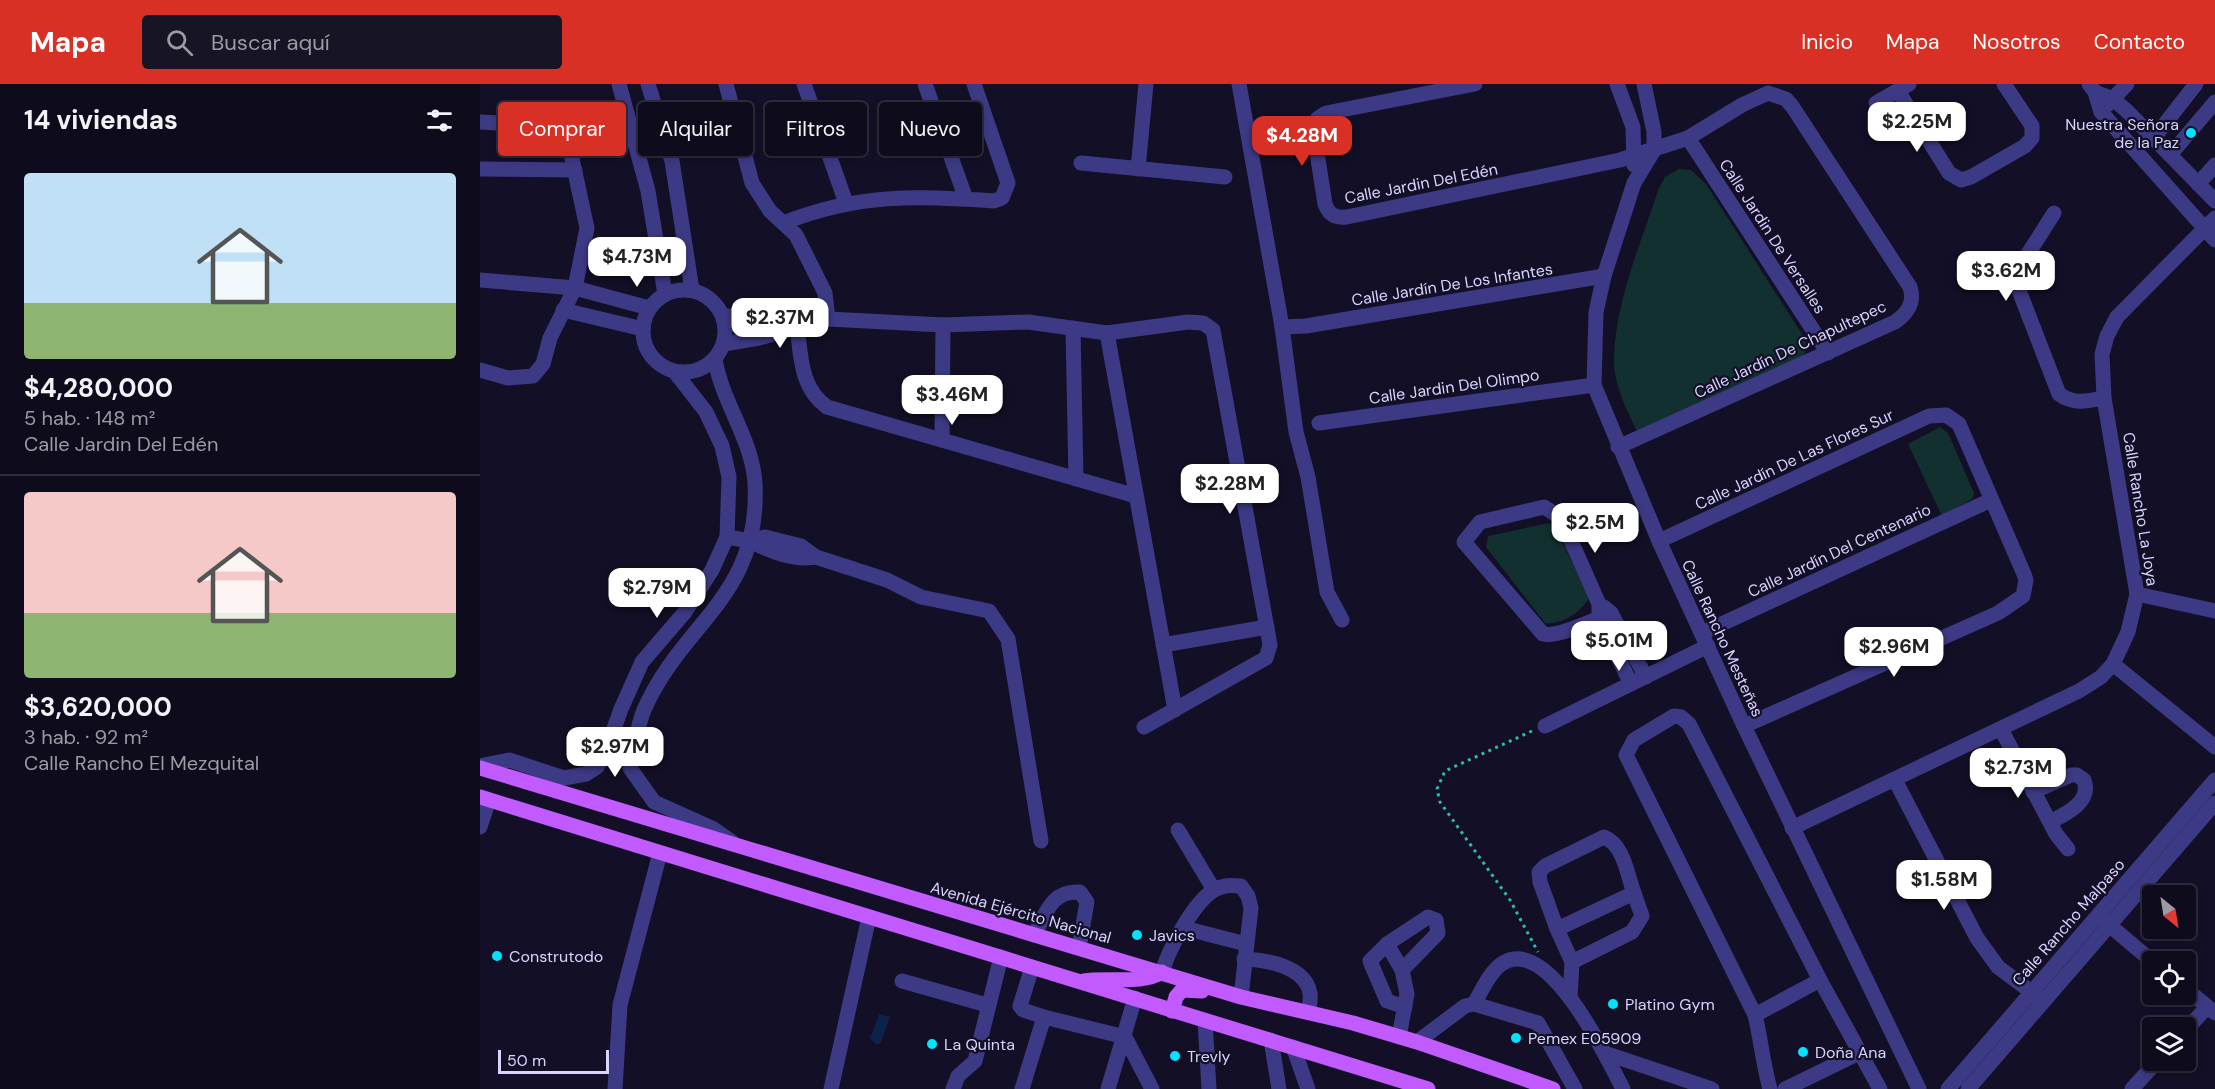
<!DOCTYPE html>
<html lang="es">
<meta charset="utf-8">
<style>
:root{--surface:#0e0b1c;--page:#171425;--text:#f1f3f6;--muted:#9b9ba3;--line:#2e2b3b;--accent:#d93025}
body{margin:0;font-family:"DM Sans",sans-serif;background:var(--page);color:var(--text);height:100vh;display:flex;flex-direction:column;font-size:22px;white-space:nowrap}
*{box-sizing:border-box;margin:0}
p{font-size:20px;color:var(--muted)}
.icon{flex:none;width:33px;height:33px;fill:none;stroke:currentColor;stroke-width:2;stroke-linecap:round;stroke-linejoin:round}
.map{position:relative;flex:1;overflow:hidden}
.sheet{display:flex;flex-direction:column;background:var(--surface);width:480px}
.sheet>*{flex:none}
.top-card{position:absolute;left:18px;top:18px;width:570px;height:54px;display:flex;gap:12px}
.needle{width:39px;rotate:150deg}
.controls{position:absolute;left:1662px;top:801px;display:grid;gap:12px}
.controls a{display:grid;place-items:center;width:54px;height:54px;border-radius:6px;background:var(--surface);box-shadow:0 3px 9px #0003,0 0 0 2px var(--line);font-size:30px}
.scale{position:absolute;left:18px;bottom:15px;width:111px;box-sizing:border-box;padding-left:6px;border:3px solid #d9d4ff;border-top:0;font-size:16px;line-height:21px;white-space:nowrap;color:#d9d4ff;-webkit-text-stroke:4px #130f26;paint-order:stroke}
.price{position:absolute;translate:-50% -51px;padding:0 14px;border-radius:12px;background:#fff;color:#222;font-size:20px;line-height:39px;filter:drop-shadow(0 2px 3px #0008)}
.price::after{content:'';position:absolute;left:50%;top:36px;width:18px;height:14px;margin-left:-9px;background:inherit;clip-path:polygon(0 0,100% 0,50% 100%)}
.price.selected{background:var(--accent);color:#fff}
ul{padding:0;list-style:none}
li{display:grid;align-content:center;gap:12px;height:318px;padding:0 24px}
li+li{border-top:2px solid var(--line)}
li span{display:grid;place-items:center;height:186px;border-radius:6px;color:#555}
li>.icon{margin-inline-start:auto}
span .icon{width:108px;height:108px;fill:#fffc;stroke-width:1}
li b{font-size:26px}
h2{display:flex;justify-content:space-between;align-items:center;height:72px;padding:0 24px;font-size:26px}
.tag{padding:0 21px;border-radius:6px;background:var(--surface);box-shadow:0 3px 9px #0003,0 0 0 2px var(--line);font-size:21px;line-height:54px}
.tag.selected{background:var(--accent);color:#fff}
header{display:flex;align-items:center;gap:36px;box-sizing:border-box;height:84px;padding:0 30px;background:var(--accent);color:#fff}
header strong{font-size:28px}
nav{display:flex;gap:33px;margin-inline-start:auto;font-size:21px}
.search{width:420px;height:54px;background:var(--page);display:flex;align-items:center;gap:15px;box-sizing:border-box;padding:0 21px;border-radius:6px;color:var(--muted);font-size:22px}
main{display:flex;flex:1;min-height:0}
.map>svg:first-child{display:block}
.green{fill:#12302f}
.water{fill:#0c2248}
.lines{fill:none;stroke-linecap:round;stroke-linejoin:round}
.path{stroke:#2fb8b0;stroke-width:3;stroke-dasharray:3 4.5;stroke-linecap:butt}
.minor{stroke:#3d3a85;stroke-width:15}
.major{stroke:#c25bff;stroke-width:15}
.poi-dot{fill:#00e5ff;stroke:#130f26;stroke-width:2}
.labels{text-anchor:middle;stroke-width:4.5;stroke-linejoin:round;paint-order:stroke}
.poi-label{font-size:16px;fill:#d9d4ff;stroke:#130f26;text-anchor:start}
.street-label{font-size:16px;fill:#d9d4ff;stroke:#130f26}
</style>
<header>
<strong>Mapa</strong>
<div class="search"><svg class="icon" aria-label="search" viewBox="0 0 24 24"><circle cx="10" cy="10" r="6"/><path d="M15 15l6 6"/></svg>Buscar aquí</div>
<nav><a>Inicio</a><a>Mapa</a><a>Nosotros</a><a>Contacto</a></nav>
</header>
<main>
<section class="sheet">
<h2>14 viviendas<svg class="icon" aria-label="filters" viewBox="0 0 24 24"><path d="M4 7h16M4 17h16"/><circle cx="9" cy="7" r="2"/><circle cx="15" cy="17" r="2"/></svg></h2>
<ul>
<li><span style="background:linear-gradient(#bfe0f5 70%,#8fb573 0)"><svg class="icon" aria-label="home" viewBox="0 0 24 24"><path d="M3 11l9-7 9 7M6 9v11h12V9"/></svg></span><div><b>$4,280,000</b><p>5 hab. · 148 m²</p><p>Calle Jardin Del Edén</p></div></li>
<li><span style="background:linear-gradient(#f6c9c9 65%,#8fb573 0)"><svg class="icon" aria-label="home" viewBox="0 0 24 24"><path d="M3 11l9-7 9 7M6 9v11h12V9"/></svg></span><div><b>$3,620,000</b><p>3 hab. · 92 m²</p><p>Calle Rancho El Mezquital</p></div></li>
</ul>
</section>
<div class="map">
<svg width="1735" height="1005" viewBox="0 0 1735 1005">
<rect width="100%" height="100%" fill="#130f26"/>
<g class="green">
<path d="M1199,85L1211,86L1226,100L1329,261L1322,274L1157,347C1146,325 1133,299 1134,273C1136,216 1161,158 1179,104L1185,93Z"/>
<polygon points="1460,343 1468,349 1494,409 1492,415 1462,432 1428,360"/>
<path d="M1069,439L1075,443L1109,514C1101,528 1082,541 1065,539L1006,463L1008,452Z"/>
</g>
<polygon class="water" points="399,930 410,933 401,959 396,961 390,954"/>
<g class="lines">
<polyline class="path" points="1052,647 965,687 957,705 960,718 1030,816 1058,868"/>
<g class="minor">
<polyline points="139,0 168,107 185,210"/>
<polyline points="168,0 192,77 212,206"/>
<polyline points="246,0 272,99 290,127 316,151 345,209 348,235"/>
<polyline points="324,0 366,119"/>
<polyline points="445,0 486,115"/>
<polyline points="759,0 802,243 826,242 1124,192"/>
<path d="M995,0L846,29L838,34L833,43L845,120C849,131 855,134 867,133L1140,76L1208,54L1262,21L1288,9L1306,15L1312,22L1430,203C1435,219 1428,229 1415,238L1138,363"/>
<polyline points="1137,0 1153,43 1154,81"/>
<polyline points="1164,0 1174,48 1174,66 1154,99 1124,192 1116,228 1114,301 1179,457 1264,642 1439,1005"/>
<polyline points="1609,0 1615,8 1621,28 1735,156"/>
<polyline points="1418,7 1469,89 1481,96 1491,93 1545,62 1552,54 1552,42 1524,0"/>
<polyline points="1615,8 1633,15 1647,27 1735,117"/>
<polyline points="1396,19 1429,0"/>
<polyline points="1627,21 1647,0"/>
<polyline points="0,38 74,42 87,51 107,144 95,204 70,254 63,280 53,292 28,294 0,286"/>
<polyline points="1208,54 1348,269"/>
<polyline points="1673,55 1716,0"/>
<polyline points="1690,71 1735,18"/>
<polyline points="601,79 745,93"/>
<polyline points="0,85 95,86"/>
<polyline points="658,85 666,0"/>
<polyline points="1718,100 1735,81"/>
<path d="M1574,129L1546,173L1539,198L1540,209L1579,310C1594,321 1607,317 1624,314"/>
<path d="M303,139C380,109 434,112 514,117L522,114L528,99L494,0"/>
<polyline points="0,196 95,204 169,224"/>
<circle cx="204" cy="247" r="41"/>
<polyline points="83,226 163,245"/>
<polyline points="243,232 274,233 314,241"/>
<path d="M317,242C321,272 320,304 347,323L656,412"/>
<polyline points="802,243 816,348 828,393 847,508 862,536"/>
<polyline points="593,244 596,395"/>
<polyline points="627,249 695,626"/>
<polyline points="244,260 279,254 348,235 463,241 548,238 627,249 708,238 723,239 733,246 790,561 786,574 664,643"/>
<path d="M235,275C242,319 272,354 275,399C281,513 202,538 164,626C157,643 154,665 150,684L174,718L232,744L252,758"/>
<polyline points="839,339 1114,301"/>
<polyline points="462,356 463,241"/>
<polyline points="247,453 271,457 285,453 321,462 336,473 407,496 441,513 509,527 528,555 561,757"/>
<path d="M271,457C288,467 315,477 336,473"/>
<polyline points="1179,457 1449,332 1466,331 1479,340 1544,490 1546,496 1543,512 1518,529 1264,642"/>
<polyline points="1657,510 1735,527"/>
<polyline points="1124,523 1131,529 1166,593"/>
<path d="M1131,529C1116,535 1078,554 1063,550L984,458L1000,438L1064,423L1081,434L1119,520V534L1151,600"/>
<polyline points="1222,549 1511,416"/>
<polyline points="683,561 787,543"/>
<polyline points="1633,580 1735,663"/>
<polyline points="1065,642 1228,562"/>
<polyline points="1521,645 1576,750 1588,765"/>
<polyline points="0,682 29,676 84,694 106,690 117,683 125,670 141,625 162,578 205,528 232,486 247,453 249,393 242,362 226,328 194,287"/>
<polyline points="1415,696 1497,854 1518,883 1558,913"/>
<path d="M1553,708L1591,691H1597L1604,696C1612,718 1586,730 1570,738"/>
<polyline points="0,743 9,716"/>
<polyline points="1312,744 1599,607 1621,593 1633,580 1648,548 1657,510 1624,314 1622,270 1627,252 1637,233 1735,134"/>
<polyline points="698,746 734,806"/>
<polyline points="1622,835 1673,878"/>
<polyline points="704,844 766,860"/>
<path d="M1077,845L1060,798L1059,788L1065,782L1124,753C1144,761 1147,790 1154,809"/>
<path d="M554,851C566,830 571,806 600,808L607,818L599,864"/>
<polyline points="907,860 948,833 956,836 958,849 922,886 927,910 919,953"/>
<path d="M764,875C786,876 825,882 830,909C831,914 829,922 829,928"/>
<polyline points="552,883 540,922 543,926 564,933"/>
<polyline points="922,886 907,860 890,877 907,917 925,923"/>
<path d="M682,888C689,865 713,819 734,806C743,801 750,801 761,802L768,812L771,824L761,913"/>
<polyline points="422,897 507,921"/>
<polyline points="1706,905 1735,929"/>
<polyline points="1090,914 1092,878 1077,845 1154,809 1162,832 1152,848 1092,878"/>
<path d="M994,920C1002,906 1010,887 1023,879C1069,851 1127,974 1143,1005"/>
<polyline points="1275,931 1340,896"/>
<polyline points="725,937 729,1005"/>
<polyline points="1706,946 1727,923"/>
<polyline points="791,956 799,1005"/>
<polyline points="937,958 985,922 994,920 1058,939 1095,1005"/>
<polyline points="813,963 828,1005"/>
<polyline points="1125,969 1232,1005"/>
<polyline points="135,1005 140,921 180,769"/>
<polyline points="351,1005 389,833"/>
<polyline points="473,1005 478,992 495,977 521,873"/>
<polyline points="542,1005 564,933 645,953 672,1005"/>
<polyline points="628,1005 655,914"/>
<path d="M1290,1005C1283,980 1281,956 1275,931L1146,671L1154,656L1194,632L1201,633L1209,640L1340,896L1400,1005"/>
<polyline points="1305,1005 1379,969"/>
<polyline points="1468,1005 1735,696"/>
<polyline points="1488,1005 1735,719"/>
<polyline points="1652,1005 1678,976"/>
</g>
<g class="major">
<polyline points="0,684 761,913 873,939 937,958 1073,1005"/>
<polyline points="0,713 948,1005"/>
<path d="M604,897C628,893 662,901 682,888"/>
<polyline points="692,927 696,913 702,906 722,907"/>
</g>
</g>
<g class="poi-dot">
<circle cx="1711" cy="49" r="6"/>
<circle cx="657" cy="851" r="6"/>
<circle cx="17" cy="872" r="6"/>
<circle cx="1133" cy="920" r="6"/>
<circle cx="1036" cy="954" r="6"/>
<circle cx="452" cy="960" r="6"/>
<circle cx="1323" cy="968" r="6"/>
<circle cx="695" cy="972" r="6"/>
</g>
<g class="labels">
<g class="poi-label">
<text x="1699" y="46" text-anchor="end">Nuestra Señora<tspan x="1699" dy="18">de la Paz</tspan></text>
<text x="669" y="857">Javics</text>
<text x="29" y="878">Construtodo</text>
<text x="1145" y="926">Platino Gym</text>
<text x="1048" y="960">Pemex E05909</text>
<text x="464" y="966">La Quinta</text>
<text x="1335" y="974">Doña Ana</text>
<text x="707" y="978">Trevly</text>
</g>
<g class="street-label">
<text transform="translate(941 99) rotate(-11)" y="6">Calle Jardin Del Edén</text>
<text transform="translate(1293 152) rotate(57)" y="6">Calle Jardin De Versalles</text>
<text transform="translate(972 200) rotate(-9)" y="6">Calle Jardín De Los Infantes</text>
<text transform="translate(1310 265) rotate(-25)" y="6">Calle Jardín De Chapultepec</text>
<text transform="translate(974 302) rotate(-8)" y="6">Calle Jardin Del Olimpo</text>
<text transform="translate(1314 375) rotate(-25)" y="6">Calle Jardín De Las Flores Sur</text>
<text transform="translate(1661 425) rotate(81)" y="6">Calle Rancho La Joya</text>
<text transform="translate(1359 466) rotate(-25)" y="6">Calle Jardín Del Centenario</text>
<text transform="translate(1243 554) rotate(65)" y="6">Calle Rancho Mesteñas</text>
<text transform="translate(541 828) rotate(16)" y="6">Avenida Ejército Nacional</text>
<text transform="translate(1588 838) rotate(-49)" y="6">Calle Rancho Malpaso</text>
</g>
</g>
</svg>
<div class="controls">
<a><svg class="needle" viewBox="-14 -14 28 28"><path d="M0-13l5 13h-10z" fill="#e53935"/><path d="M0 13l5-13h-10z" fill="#9b9ba3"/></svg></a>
<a><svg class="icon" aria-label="locate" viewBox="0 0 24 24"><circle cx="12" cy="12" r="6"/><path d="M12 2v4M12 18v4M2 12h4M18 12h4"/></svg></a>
<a><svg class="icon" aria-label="layers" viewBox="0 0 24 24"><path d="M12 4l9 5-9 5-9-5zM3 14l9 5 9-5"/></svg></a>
</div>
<div class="scale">50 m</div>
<b class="price" style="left:1437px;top:69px">$2.25M</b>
<b class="price selected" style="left:822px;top:83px">$4.28M</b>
<b class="price" style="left:157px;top:204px">$4.73M</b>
<b class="price" style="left:1526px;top:218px">$3.62M</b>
<b class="price" style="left:300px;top:265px">$2.37M</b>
<b class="price" style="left:472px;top:342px">$3.46M</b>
<b class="price" style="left:750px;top:431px">$2.28M</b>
<b class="price" style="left:1115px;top:470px">$2.5M</b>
<b class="price" style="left:177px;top:535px">$2.79M</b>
<b class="price" style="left:1139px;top:588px">$5.01M</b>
<b class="price" style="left:1414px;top:594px">$2.96M</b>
<b class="price" style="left:135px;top:694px">$2.97M</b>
<b class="price" style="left:1538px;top:715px">$2.73M</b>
<b class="price" style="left:1464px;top:827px">$1.58M</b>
<div class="top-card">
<a class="tag selected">Comprar</a>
<a class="tag">Alquilar</a>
<a class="tag">Filtros</a>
<a class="tag">Nuevo</a>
</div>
</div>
</main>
